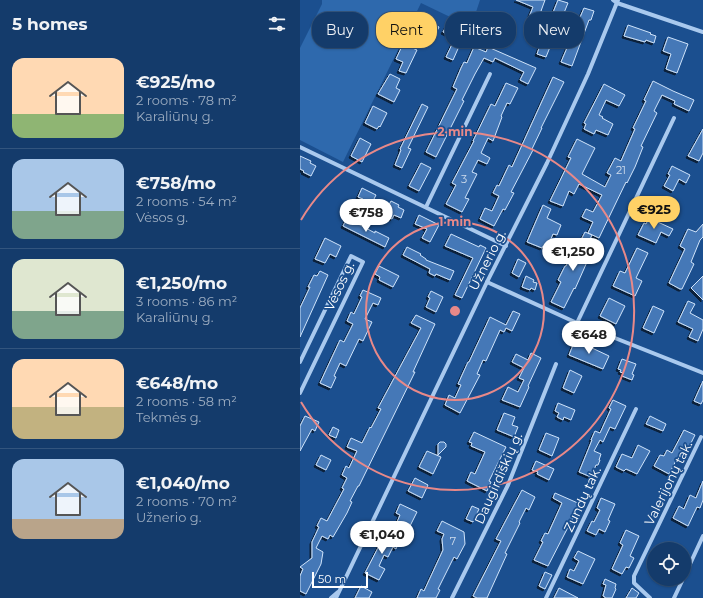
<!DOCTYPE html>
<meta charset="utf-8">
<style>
:root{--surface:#143b6b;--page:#1d4271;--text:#f1f3f6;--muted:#9dadc1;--line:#33557e;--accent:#ffd166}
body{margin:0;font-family:Montserrat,sans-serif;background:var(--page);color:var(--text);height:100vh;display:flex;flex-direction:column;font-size:15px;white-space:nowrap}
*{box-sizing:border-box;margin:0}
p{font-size:13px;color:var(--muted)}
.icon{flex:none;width:22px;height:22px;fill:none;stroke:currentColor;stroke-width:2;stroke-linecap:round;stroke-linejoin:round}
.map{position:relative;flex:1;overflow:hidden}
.side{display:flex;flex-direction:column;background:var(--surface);width:300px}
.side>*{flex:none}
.banner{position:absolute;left:12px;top:12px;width:331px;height:36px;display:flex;gap:8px}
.fabs{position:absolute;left:347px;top:542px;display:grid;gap:8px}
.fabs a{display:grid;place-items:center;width:44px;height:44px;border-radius:50%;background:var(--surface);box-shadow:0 1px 3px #0004,0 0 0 1px var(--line);font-size:20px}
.scale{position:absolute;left:12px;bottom:10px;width:56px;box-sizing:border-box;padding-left:4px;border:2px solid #fff;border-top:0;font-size:11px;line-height:14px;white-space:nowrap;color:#fff;-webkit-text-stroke:3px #1b4f8f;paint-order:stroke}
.price{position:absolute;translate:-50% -34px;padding:0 9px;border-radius:14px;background:#fff;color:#222;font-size:13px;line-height:26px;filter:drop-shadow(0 1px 2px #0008)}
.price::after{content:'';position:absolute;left:50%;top:24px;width:12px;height:9px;margin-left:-6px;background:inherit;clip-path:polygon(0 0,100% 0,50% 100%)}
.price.current{background:var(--accent);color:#111}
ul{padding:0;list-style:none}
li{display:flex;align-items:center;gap:12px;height:100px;padding:0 12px}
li+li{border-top:1px solid var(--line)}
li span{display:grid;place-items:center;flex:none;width:112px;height:80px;border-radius:12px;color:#555}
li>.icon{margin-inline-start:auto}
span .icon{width:48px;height:48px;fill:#fffc;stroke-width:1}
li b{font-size:17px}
h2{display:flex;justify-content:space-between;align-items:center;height:48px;padding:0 12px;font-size:17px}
.chip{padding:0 14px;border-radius:16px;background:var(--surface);box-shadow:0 1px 3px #0004,0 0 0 1px var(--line);font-size:14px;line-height:36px}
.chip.current{background:var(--accent);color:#111}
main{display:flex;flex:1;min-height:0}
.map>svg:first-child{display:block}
.green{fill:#2e69ad}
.building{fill:#4478b7;stroke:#cfe3fa;filter:url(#shadow)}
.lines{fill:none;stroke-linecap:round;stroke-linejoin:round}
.minor{stroke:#a9c9ee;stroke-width:4}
.ring{fill:none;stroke:#e88989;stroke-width:2}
.labels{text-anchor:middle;stroke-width:3.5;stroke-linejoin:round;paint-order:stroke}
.number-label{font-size:11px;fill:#d0dded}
.street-label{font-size:13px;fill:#fff;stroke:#1b4f8f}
.centre{fill:#e88989;stroke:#1b4f8f;stroke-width:2}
.ring-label{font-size:12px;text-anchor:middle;font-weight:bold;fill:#e88989;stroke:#1b4f8f;stroke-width:3.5;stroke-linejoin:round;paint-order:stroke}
</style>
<main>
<section class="side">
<h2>5 homes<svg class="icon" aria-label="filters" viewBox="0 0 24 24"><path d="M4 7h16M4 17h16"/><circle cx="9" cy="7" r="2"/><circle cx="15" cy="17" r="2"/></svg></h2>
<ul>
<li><span style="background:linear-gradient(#ffd9b3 70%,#8fb573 0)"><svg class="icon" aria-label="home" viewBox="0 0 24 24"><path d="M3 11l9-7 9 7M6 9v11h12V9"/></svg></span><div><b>€925/mo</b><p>2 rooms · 78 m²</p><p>Karaliūnų g.</p></div></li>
<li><span style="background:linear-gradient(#a9c7e8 65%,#7fa58c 0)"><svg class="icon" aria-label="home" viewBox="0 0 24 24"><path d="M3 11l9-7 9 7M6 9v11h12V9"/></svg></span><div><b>€758/mo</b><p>2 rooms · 54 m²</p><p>Vėsos g.</p></div></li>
<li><span style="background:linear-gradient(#dfe7d0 65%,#7fa58c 0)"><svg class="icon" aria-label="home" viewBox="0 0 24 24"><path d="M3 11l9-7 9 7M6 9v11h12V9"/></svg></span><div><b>€1,250/mo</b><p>3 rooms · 86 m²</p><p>Karaliūnų g.</p></div></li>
<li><span style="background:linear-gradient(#ffd9b3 60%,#c2b280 0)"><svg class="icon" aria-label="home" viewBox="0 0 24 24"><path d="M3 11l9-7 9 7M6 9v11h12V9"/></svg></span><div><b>€648/mo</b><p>2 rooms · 58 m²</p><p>Tekmės g.</p></div></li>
<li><span style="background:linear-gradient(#a9c7e8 75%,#b9a48a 0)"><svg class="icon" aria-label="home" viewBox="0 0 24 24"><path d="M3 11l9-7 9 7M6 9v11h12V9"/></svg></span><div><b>€1,040/mo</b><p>2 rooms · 70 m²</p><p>Užnerio g.</p></div></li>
</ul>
</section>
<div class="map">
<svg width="403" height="598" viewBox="0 0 403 598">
<defs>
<filter id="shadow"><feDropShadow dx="-2" dy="2" stdDeviation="0" flood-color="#0009"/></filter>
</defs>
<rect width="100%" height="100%" fill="#1b4f8f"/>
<polygon class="green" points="22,0 180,0 171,27 121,3 43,162 0,140 0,48 22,4"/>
<g class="building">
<polygon points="216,0 245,0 241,11 252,15 258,0 268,3 246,57 237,54 248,23 229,17 233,7"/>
<polygon points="284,8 294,11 291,20 289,20 272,66 261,62"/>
<polygon points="117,16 139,27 134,37 112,27"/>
<polygon points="147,25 165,33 153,60 146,57 155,38 143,32"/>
<polygon points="328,25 351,33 350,34 356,36 354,43 346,40 345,42 324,36"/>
<polygon points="368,37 388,44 377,73 366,69 371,54 363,51"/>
<polygon points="103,44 117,50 106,73 99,71 103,62 96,59"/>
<polygon points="174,47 186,52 188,47 236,68 228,84 220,80 224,72 195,58 193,62 184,58 175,74 162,100 164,101 136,157 126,152 157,89 153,87 161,68 164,62 167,63"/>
<polygon points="90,74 100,79 96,88 100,90 94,102 78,94"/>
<polygon points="253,77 264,82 241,128 242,128 232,149 233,150 211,192 214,193 205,210 203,209 194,226 180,219 185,208 192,211 199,196 193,193 197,185 199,186 209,165 212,167"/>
<polygon points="353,81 373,91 394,100 389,111 374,104 375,101 362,95 354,111 357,113 341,146 343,147 335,167 327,183 326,182 299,238 288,233 293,222 282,217 286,209 293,212 302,195 279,184 274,194 269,191 263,206 250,201 271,158 268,157 277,139 295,148 282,174 305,187 311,175 307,173 315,158 321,161 335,129 333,128 346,101 344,100"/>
<polygon points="206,83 218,88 210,104 207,103 201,116 202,117 193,141 188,138 181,153 190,158 187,164 178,160 172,172 177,174 165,198 169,199 162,212 146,204 156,185 152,183 174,141 173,141 191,104 195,106"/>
<polygon points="304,84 325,95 319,106 306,100 299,115 303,117 302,118 313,124 308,135 296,130 294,134 284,129 286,124 284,123"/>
<polygon points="122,104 128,107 108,148 111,149 102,168 95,165 101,150 100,149"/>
<polygon points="73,106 87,113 80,127 79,126 77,129 65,123"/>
<polygon points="403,129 403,153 399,161 388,156"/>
<polygon points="60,138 71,144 62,162 51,156"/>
<polygon points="0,156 11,161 10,163 16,166 11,176 3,172 4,171 0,169"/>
<polygon points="121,163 131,168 119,191 109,186"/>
<polygon points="372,166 390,175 386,183 379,179 373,191 364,186 370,175 368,174"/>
<polygon points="62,188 76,195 69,209 60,204 63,199 58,197"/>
<polygon points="91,201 99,205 98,207 104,210 101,218 94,215 92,219 84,215"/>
<polygon points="243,205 251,209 247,218 261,225 257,235 253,234 247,248 243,246 242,248 227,242"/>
<polygon points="119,215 139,225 130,242 122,238 127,229 115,224"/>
<polygon points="47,218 75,233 75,231 89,238 85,247 43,226"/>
<polygon points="349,218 373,229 369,236 361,232 356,243 338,235 344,223 346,224"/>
<polygon points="403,224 403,237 400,240 391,262 394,264 382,289 380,289 369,283 385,249 380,246 388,229 396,232"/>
<polygon points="285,232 292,235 285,249 291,253 275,289 274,288 264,308 251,302 261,282 258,280 265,266 266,266 277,245 278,246"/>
<polygon points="151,234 179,247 180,245 186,248 162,298 155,295 173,258 145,246"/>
<polygon points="25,238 41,246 36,257 30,254 25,263 15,259"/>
<polygon points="107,247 121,254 120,255 126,259 126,260 154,271 150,280 136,274 135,276 129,273 130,269 103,255"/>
<polygon points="337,248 348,253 336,278 342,281 335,296 313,286 320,271 325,273"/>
<polygon points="218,259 226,263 219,277 212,273"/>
<polygon points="79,266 99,276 93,287 79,280 80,277 75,274"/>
<polygon points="20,271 28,275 0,337 0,308 10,287 8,287 14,275 17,276"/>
<polygon points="226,276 234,280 233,282 237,283 235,290 231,288 230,290 222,287"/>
<polygon points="403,276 403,300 391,288"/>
<polygon points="63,290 81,298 78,305 73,303 65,319 72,322 63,341 59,339 46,366 40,363 34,376 36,377 31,388 20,383 40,340 44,342 53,324 47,321 51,312 54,314 62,297 60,296"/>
<polygon points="131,291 143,297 136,312 126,307 130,298 128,297"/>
<polygon points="309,298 325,306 316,324 300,316"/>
<polygon points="388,301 395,304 390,313 403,320 403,329 398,341 389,337 393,329 378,322"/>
<polygon points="353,306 364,311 354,333 343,328"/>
<polygon points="213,311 220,314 212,331 206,328 204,332 200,330 186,361 183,360 177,374 180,375 160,413 145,405 149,395 155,398 161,385 158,384 168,362 169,362 190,317 206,325"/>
<polygon points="116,315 135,324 113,372 115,372 59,486 58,486 50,501 52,502 47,513 33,537 30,535 28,539 22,536 16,548 23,552 21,564 6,594 0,591 0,576 3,569 0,567 12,558 12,542 19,527 17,526 21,518 27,521 44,489 42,488 47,478 42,475 46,466 49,468 57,451 47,447 51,438 62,443 70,427 71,428 81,409 78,408 121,328 111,323"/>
<polygon points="275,340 309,356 303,369 269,355"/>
<polygon points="231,353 241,358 228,386 229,387 220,407 202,400 208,387 218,392 224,380 219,378 224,368 212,362 216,354 228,360"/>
<polygon points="322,359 336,364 332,374 334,375 332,380 322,376 323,373 320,372 321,370 318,369"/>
<polygon points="270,370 282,376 274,393 263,388"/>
<polygon points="403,381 403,400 401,404 394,401"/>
<polygon points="313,400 326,406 315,429 310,427 303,442 300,440 294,451 301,454 299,460 300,460 298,465 296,465 291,477 279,472 292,440 291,440 295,431 300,433 311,409 309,408"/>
<polygon points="258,403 275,410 271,420 264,417 263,420 257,417 259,413 255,411"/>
<polygon points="204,413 215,417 212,425 218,427 214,437 197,430"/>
<polygon points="5,416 19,422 15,431 12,429 0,451 0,426"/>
<polygon points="350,416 366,424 363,431 346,424"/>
<polygon points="33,427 39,430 36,438 29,435"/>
<polygon points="384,430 395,435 387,451 382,449 369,474 354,466 360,455 364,456 367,450 372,453"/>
<polygon points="174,432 206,447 189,481 191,482 187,491 167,481 171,472 175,474 185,452 171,446 172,443 169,442"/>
<polygon points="246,433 259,438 252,456 239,450"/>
<polygon points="140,442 144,442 146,444 146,447 138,455 138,444"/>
<polygon points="338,445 350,451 337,474 326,469 324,471 316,467 322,454 332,458"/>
<polygon points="127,451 141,457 133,474 119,467"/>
<polygon points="21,455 31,460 26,470 16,465"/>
<polygon points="236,461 254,469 249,480 237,474 238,472 232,470"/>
<polygon points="115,478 128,485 122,498 108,491"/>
<polygon points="403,481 403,500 400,508 397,507 388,526 373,518 379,506 384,509 390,495 396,498"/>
<polygon points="222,490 235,497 229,510 226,508 219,522 220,523 205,553 207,554 187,598 177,598 173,596 201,541 196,539"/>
<polygon points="255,493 280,504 248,566 234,560 243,542 241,541 245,533 248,534 262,503 253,498"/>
<polygon points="301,498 315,504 308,520 310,521 305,532 299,529 296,535 287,531 292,521 294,522 300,510 297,508"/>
<polygon points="100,504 117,512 109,528 97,522 100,515 96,513"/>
<polygon points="172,506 179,509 173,522 166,519"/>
<polygon points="142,521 164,532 165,544 157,559 154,557 138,589 140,590 136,598 117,598 121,589 124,591 143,550 142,539 144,534 137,531"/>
<polygon points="326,530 339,536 330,556 334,558 329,568 326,567 322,574 312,569 323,545 320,543"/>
<polygon points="89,532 101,537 96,549 93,547 88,557 84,555 79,566 85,569 79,580 65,573 82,540 85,541"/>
<polygon points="278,551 295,559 283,584 267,577 270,569 274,571 279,561 274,558"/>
<polygon points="245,572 252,575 245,589 239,586"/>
<polygon points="305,579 316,584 315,588 316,589 312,598 305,598 305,597 303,596 306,585 303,584"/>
<polygon points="61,586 72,592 69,598 55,598"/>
<polygon points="259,588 278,598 254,598"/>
<polygon points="332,588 339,593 336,598 326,598"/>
</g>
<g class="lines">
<g class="minor">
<polyline points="313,0 317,3 403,32"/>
<polyline points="0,147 206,246"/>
<polyline points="126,207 190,74"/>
<polyline points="187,282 277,323 403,373"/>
<polyline points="277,323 374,118"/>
<polyline points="0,362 51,256 63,262 0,393"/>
<polyline points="384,577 403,536"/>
<polyline points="31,598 38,592"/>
<polyline points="36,598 187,282 247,163 288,74 318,0"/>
<polyline points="152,598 208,485 256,364"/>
<polyline points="246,598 336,409"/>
<polyline points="350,598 334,583 334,576 401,437"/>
<polyline points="374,598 383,579"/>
</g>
</g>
<g class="ring">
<circle cx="155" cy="311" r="89"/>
<path d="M1 220A179 179 0 1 1 1 402"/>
</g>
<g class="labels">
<g class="number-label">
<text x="321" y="174">21</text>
<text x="164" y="183">3</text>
<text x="153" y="545">7</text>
</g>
<g class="street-label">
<text transform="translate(187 260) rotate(-63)" y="5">Užnerio g.</text>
<text transform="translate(39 286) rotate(-65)" y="5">Vėsos g.</text>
<text transform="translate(198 478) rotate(-66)" y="5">Daugirdiškių g.</text>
<text transform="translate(368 483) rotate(-64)" y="5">Valerijonų tak.</text>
<text transform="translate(282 499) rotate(-65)" y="5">Zundų tak.</text>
</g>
</g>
<circle cx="155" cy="311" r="6" class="centre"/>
<g class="ring-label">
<text x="155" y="136">2 min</text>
<text x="155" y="226">1 min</text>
</g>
</svg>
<div class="fabs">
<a><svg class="icon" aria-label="locate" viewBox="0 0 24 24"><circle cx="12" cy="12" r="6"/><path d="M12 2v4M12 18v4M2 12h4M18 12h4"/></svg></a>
</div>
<div class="scale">50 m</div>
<b class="price current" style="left:354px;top:230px">€925</b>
<b class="price" style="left:66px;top:233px">€758</b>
<b class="price" style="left:273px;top:272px">€1,250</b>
<b class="price" style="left:289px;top:355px">€648</b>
<b class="price" style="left:82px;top:555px">€1,040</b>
<div class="banner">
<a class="chip">Buy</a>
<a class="chip current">Rent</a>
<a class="chip">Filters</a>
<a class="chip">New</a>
</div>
</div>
</main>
